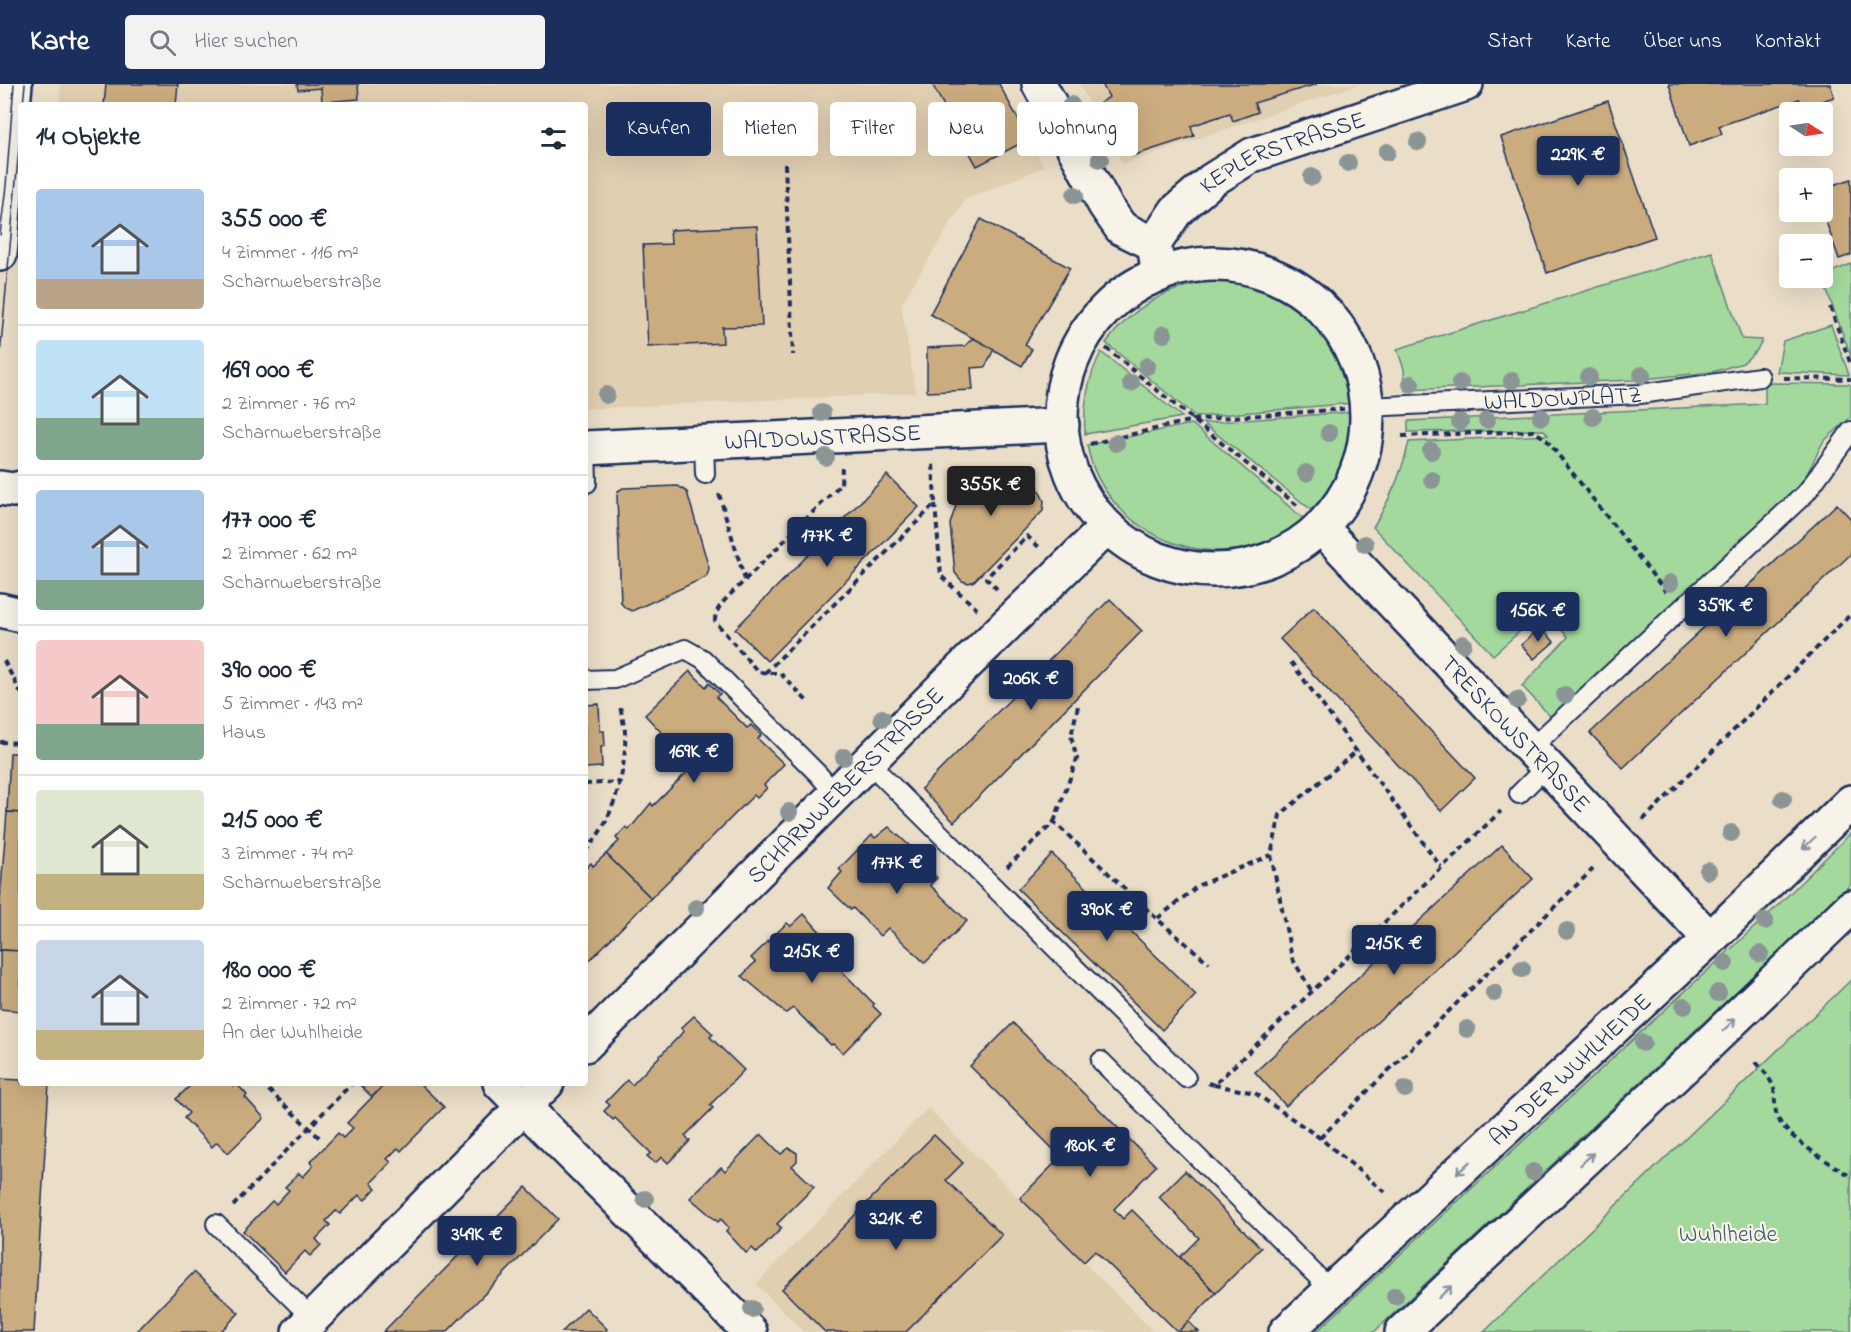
<!DOCTYPE html>
<html lang="de">
<meta charset="utf-8">
<style>
:root{--surface:#fff;--page:#f2f2f3;--text:#1f2937;--muted:#747a83;--line:#e0e1e3;--accent:#1b2f5e}
body{margin:0;font-family:"Indie Flower",sans-serif;background:var(--page);color:var(--text);height:100vh;display:flex;flex-direction:column;font-size:22px;white-space:nowrap}
*{box-sizing:border-box;margin:0}
p{font-size:20px;color:var(--muted)}
.icon{flex:none;width:33px;height:33px;fill:none;stroke:currentColor;stroke-width:2;stroke-linecap:round;stroke-linejoin:round}
.map{position:relative;flex:1;overflow:hidden}
.side{position:absolute;left:18px;top:18px;width:570px;height:984px;display:flex;flex-direction:column;background:var(--surface);border-radius:6px;box-shadow:0 6px 24px #0002}
.side>*{flex:none}
.top-card{position:absolute;left:606px;top:18px;width:570px;height:54px;display:flex;gap:12px}
.needle{width:39px;rotate:102deg}
.fabs{position:absolute;left:1779px;top:18px;display:grid;gap:12px}
.fabs a{display:grid;place-items:center;width:54px;height:54px;border-radius:6px;background:var(--surface);box-shadow:0 6px 24px #0002;font-size:30px}
.price{position:absolute;translate:-50% -51px;padding:0 14px;border-radius:6px;background:var(--accent);color:#fff;font-size:20px;line-height:39px;filter:drop-shadow(0 2px 3px #0008)}
.price::after{content:'';position:absolute;left:50%;top:36px;width:18px;height:14px;margin-left:-9px;background:inherit;clip-path:polygon(0 0,100% 0,50% 100%)}
.price.on{background:#222;color:#fff}
ul{padding:0;list-style:none}
li{display:flex;align-items:center;gap:18px;height:150px;padding:0 18px}
li+li{border-top:2px solid var(--line)}
li span{display:grid;place-items:center;flex:none;width:168px;height:120px;border-radius:6px;color:#555}
li>.icon{margin-inline-start:auto}
span .icon{width:72px;height:72px;fill:#fffc;stroke-width:1}
li b{font-size:26px}
h2{display:flex;justify-content:space-between;align-items:center;height:72px;padding:0 18px;font-size:26px}
.pill{padding:0 21px;border-radius:6px;background:var(--surface);box-shadow:0 6px 24px #0002;font-size:21px;line-height:54px}
.pill.on{background:var(--accent);color:#fff}
header{display:flex;align-items:center;gap:36px;box-sizing:border-box;height:84px;padding:0 30px;background:var(--accent);color:#fff}
header strong{font-size:28px}
nav{display:flex;gap:33px;margin-inline-start:auto;font-size:21px}
.search{width:420px;height:54px;background:var(--page);display:flex;align-items:center;gap:15px;box-sizing:border-box;padding:0 21px;border-radius:6px;color:var(--muted);font-size:22px}
.map>svg:first-child{display:block}
.built{fill:#e1cfb2}
.green{fill:#a4d99d;stroke:#60847e;stroke-width:1.5}
.building{fill:#cbac7f;stroke:#1b2f5e;stroke-width:1.5}
.lines{fill:none;stroke-linecap:round;stroke-linejoin:round}
.service-casing{stroke:#1b2f5e;stroke-width:22}
.minor-casing{stroke:#1b2f5e;stroke-width:38}
.tertiary-casing{stroke:#1b2f5e;stroke-width:38}
.secondary-casing{stroke:#1b2f5e;stroke-width:38}
.path{stroke:#1b2f5e;stroke-width:4;stroke-dasharray:6 4.5;stroke-linecap:butt}
.service{stroke:#f7f3e8;stroke-width:18}
.minor{stroke:#f7f3e8;stroke-width:33}
.tertiary{stroke:#f7f3e8;stroke-width:33}
.secondary{stroke:#f7f3e8;stroke-width:33}
.tram{stroke:#1b2f5e;stroke-width:1.5}
.tree{fill:#8b9596}
.oneway{stroke:#8991a3}
.labels{text-anchor:middle;stroke-width:4.5;stroke-linejoin:round;paint-order:stroke}
.street-label{font-size:24px;fill:#1b2f5e;stroke:#f7f3e8}
.park-label{font-size:24px;fill:#3d5a6e;stroke:#f7f3e8}
</style>
<header>
<strong>Karte</strong>
<div class="search"><svg class="icon" aria-label="search" viewBox="0 0 24 24"><circle cx="10" cy="10" r="6"/><path d="M15 15l6 6"/></svg>Hier suchen</div>
<nav><a>Start</a><a>Karte</a><a>Über uns</a><a>Kontakt</a></nav>
</header>
<div class="map">
<svg width="1851" height="1248" viewBox="0 0 1851 1248">
<rect width="100%" height="100%" fill="#eadec8"/>
<filter id="ink" filterUnits="userSpaceOnUse"><feTurbulence type="fractalNoise" baseFrequency=".0167" numOctaves="2"/><feDisplacementMap in="SourceGraphic" scale="12" xChannelSelector="R" yChannelSelector="G"/><feConvolveMatrix kernelMatrix="1 2 1 2 8 2 1 2 1" color-interpolation-filters="sRGB"/></filter>
<g filter="url(#ink)">
<g class="built">
<polygon points="61,0 999,0 1044,83 965,116 901,220 916,309 585,325 585,21 59,21"/>
<polygon points="1079,0 1360,0 1123,80"/>
<polygon points="928,1024 1154,1248 804,1248 756,1200"/>
</g>
<g class="green">
<polygon points="1712,168 1742,255 1762,256 1757,266 1743,279 1712,288 1633,296 1405,306 1404,285 1397,265"/>
<polygon points="1851,180 1851,272 1822,194 1823,191"/>
<path d="M1209,198C1266,196 1320,225 1343,279C1348,292 1350,306 1353,319L1196,333L1106,259C1132,224 1166,203 1209,198Z"/>
<polygon points="1831,241 1849,291 1777,288 1783,257"/>
<path d="M1101,268L1182,333L1085,350C1083,321 1088,294 1101,268Z"/>
<path d="M1765,299L1849,300L1851,302V333L1823,358L1805,394L1793,408L1551,633L1522,602L1568,553L1544,526L1493,571L1373,443C1390,416 1402,389 1409,358L1548,351L1544,346L1408,348V337L1765,320Z"/>
<path d="M1353,328C1356,365 1340,402 1314,428L1203,339Z"/>
<path d="M1192,340L1305,436C1231,501 1105,458 1087,361Z"/>
<polygon points="1851,749 1851,800 1374,1248 1316,1248 1773,826"/>
<polygon points="1851,896 1851,1248 1484,1248"/>
</g>
<g class="building">
<polygon points="106,0 178,0 176,21 104,21"/>
<polygon points="297,0 358,0 359,15 322,18 321,4 298,6"/>
<polygon points="932,0 999,0 1029,55 977,82"/>
<polygon points="1102,0 1317,0 1254,19 1258,28 1233,37 1230,29 1191,42 1194,52 1132,72 1117,31 1108,37 1099,20 1109,13"/>
<polygon points="1669,0 1830,0 1834,13 1802,24 1799,15 1719,42 1722,50 1689,62"/>
<polygon points="1608,17 1655,153 1547,189 1501,53"/>
<polygon points="1851,95 1851,171 1839,175 1822,126 1822,105"/>
<polygon points="981,135 1070,184 1025,261 1032,265 1022,282 930,230"/>
<polygon points="757,142 762,242 722,243 723,259 648,263 643,161 671,160 670,146"/>
<polygon points="973,254 994,265 985,283 971,284 973,306 927,308 927,264 965,262"/>
<polygon points="1021,383 1030,388 1044,417 1043,427 974,497 969,499 962,497 955,489 950,440 966,391 973,386"/>
<polygon points="887,391 919,423 767,577 735,545"/>
<polygon points="678,402 687,408 709,484 708,489 706,493 632,527 625,524 621,519 617,412 618,407 623,404"/>
<polygon points="1837,420 1851,435 1851,470 1623,684 1590,649"/>
<polygon points="1110,515 1142,547 954,738 921,705"/>
<polygon points="1314,523 1475,694 1441,727 1280,555"/>
<polygon points="1541,543 1554,558 1534,575 1521,561"/>
<polygon points="690,587 706,603 709,599 720,610 716,613 747,644 751,641 761,651 758,655 784,680 764,701 767,704 757,714 754,711 651,814 606,770 619,757 616,754 626,743 629,746 651,719 653,722 694,681 672,658 669,662 658,652 661,648 645,631"/>
<polygon points="599,620 600,647 604,647 605,662 601,663 602,683 585,684 585,621"/>
<polygon points="10,669 21,669 21,729 7,728"/>
<polygon points="7,728 21,729 21,867 0,866 0,817"/>
<polygon points="889,743 911,763 909,766 937,794 930,801 967,837 925,879 888,844 880,852 853,824 851,826 828,804 842,788 839,785 872,751 875,754"/>
<polygon points="1502,761 1533,795 1286,1022 1255,988"/>
<polygon points="606,770 651,814 585,881 585,785 591,779 593,782"/>
<polygon points="1052,770 1196,911 1162,946 1018,805"/>
<polygon points="804,830 824,852 823,855 842,872 835,880 874,920 873,922 881,930 843,969 833,960 831,961 793,924 786,929 742,892 755,878 751,874 787,839 791,842"/>
<polygon points="0,866 21,867 21,927 0,925"/>
<polygon points="694,932 713,950 710,953 744,986 710,1021 713,1024 685,1052 690,1057 668,1079 662,1073 655,1079 647,1072 651,1069 615,1034 613,1036 604,1027 610,1021 606,1018 627,996 632,1001 684,947 681,944"/>
<polygon points="1013,939 1156,1082 1114,1125 1123,1135 1132,1126 1216,1209 1178,1248 1095,1167 1084,1178 1020,1114 1061,1073 970,982"/>
<polygon points="0,995 21,996 21,999 49,999 34,1248 0,1248"/>
<polygon points="193,999 231,999 233,1002 236,999 247,1011 245,1013 264,1034 228,1069 217,1058 212,1063 184,1034 189,1029 176,1015"/>
<polygon points="358,999 386,999 372,1013"/>
<polygon points="386,999 419,999 444,1023 401,1067 398,1064 387,1075 391,1078 371,1099 376,1104 365,1116 359,1111 340,1130 336,1127 326,1137 330,1141 316,1155 321,1161 310,1172 305,1167 285,1188 243,1147 272,1117 276,1120 289,1106 285,1103 299,1089 303,1093 313,1082 310,1078 338,1049 343,1054 353,1044 347,1039"/>
<polygon points="761,1050 781,1070 789,1064 797,1069 797,1077 792,1082 814,1103 777,1140 782,1144 757,1169 752,1164 746,1169 726,1147 729,1144 721,1135 718,1138 690,1114 721,1083 725,1087"/>
<polygon points="934,1051 963,1079 946,1096 1002,1151 906,1248 825,1248 782,1205"/>
<polygon points="1185,1087 1261,1164 1216,1209 1180,1173 1199,1154 1159,1113"/>
<polygon points="526,1103 558,1135 447,1248 383,1248"/>
<polygon points="194,1188 239,1229 220,1248 136,1248"/>
<polygon points="586,1224 607,1245 605,1248 562,1248"/>
<polygon points="1188,1237 1199,1248 1178,1248"/>
</g>
<g class="lines">
<defs>
<g id="service">
<path id="s1" d="M1367,323L1640,310L1760,293"/>
<polyline points="704,358 705,390"/>
<polyline points="586,364 587,399"/>
<polyline points="585,596 615,595 685,565 703,575 818,690 836,711"/>
<polyline points="1530,665 1806,409 1851,347"/>
<polyline points="869,679 1186,994"/>
<polyline points="1519,710 1547,682"/>
<polyline points="1101,977 1331,1206"/>
<polyline points="216,1140 313,1235"/>
</g>
<g id="minor">
<polyline points="1039,0 1105,121 1121,144 1154,160"/>
<circle cx="1214" cy="333" r="153"/>
<path id="s2" d="M1159,191L1154,160L1176,127L1212,96L1252,71L1466,0"/>
<path id="s3" d="M585,364L1062,341"/>
<polyline points="0,404 13,406 21,404"/>
<path id="s4" d="M1321,443L1710,855"/>
<polyline points="0,526 21,531"/>
<path id="s5" d="M585,961L951,595L1107,443"/>
<polyline points="500,999 750,1248"/>
<polyline points="299,1248 547,999"/>
</g>
<polyline id="tertiary" points="0,170 15,0"/>
<g id="secondary">
<path id="s6" d="M1286,1248L1710,855L1851,718"/>
<polyline points="1402,1248 1700,968 1851,823"/>
</g>
</defs>
<use href="#service" class="service-casing"/>
<use href="#minor" class="minor-casing"/>
<use href="#tertiary" class="tertiary-casing"/>
<use href="#secondary" class="secondary-casing"/>
<g class="path">
<polyline points="785,80 793,271"/>
<polyline points="1830,223 1851,281"/>
<polyline points="1106,264 1298,422"/>
<polyline points="1784,294 1851,295"/>
<polyline points="1402,352 1533,347 1545,354 1666,508"/>
<polyline points="1090,360 1193,336 1344,325"/>
<path d="M719,410L745,496C735,507 714,522 715,537L757,587L765,589H780L807,617"/>
<polyline points="935,420 941,492 977,525"/>
<polyline points="745,496 841,400 842,384"/>
<polyline points="997,505 986,494 1027,452 1040,464"/>
<polyline points="4,577 21,609"/>
<polyline points="1291,578 1441,783"/>
<polyline points="765,589 935,420 933,379"/>
<polyline points="0,658 21,659"/>
<polyline points="585,700 620,698"/>
<polyline points="1643,736 1851,530"/>
<polyline points="1054,738 1077,675 1071,652 1078,622"/>
<path d="M585,767C613,739 627,686 625,648C624,639 621,629 620,620"/>
<polyline points="1007,783 1054,738 1157,835 1209,879"/>
<polyline points="1158,834 1199,801 1271,771"/>
<polyline points="1311,906 1292,874 1271,771 1280,731 1358,666"/>
<path d="M1756,978C1763,986 1771,995 1774,1005C1776,1016 1773,1028 1780,1038C1792,1057 1831,1079 1851,1093"/>
<polyline points="261,999 322,1056"/>
<polyline points="1208,999 1214,1001 1501,727"/>
<polyline points="1214,1001 1255,1009 1320,1054 1387,1110"/>
<polyline points="1320,1054 1593,785"/>
<polyline points="233,1122 352,999"/>
</g>
<use href="#service" class="service"/>
<use href="#minor" class="minor"/>
<use href="#tertiary" class="tertiary"/>
<use href="#secondary" class="secondary"/>
<g class="tram">
<polyline points="23,21 25,0"/>
<polyline points="0,151 6,102 14,0"/>
<polyline points="0,272 21,42"/>
</g>
</g>
<g class="tree">
<circle cx="1071" cy="21" r="9"/>
<circle cx="1038" cy="39" r="9"/>
<circle cx="1418" cy="58" r="9"/>
<circle cx="1387" cy="68" r="9"/>
<circle cx="1100" cy="75" r="9"/>
<circle cx="1348" cy="79" r="9"/>
<circle cx="1312" cy="93" r="9"/>
<circle cx="1075" cy="111" r="9"/>
<circle cx="1164" cy="250" r="9"/>
<circle cx="1147" cy="282" r="9"/>
<circle cx="1642" cy="291" r="9"/>
<circle cx="1589" cy="293" r="9"/>
<circle cx="1512" cy="297" r="9"/>
<circle cx="1131" cy="299" r="9"/>
<circle cx="1460" cy="299" r="9"/>
<circle cx="1411" cy="300" r="9"/>
<circle cx="606" cy="311" r="9"/>
<circle cx="822" cy="329" r="9"/>
<circle cx="1541" cy="333" r="9"/>
<circle cx="1593" cy="333" r="9"/>
<circle cx="1487" cy="336" r="9"/>
<circle cx="1460" cy="338" r="9"/>
<circle cx="1329" cy="349" r="9"/>
<circle cx="1116" cy="359" r="9"/>
<circle cx="1431" cy="367" r="9"/>
<circle cx="826" cy="373" r="9"/>
<circle cx="1306" cy="389" r="9"/>
<circle cx="1432" cy="396" r="9"/>
<circle cx="1365" cy="460" r="9"/>
<circle cx="1670" cy="499" r="9"/>
<circle cx="1463" cy="560" r="9"/>
<circle cx="1565" cy="611" r="9"/>
<circle cx="1517" cy="616" r="9"/>
<circle cx="882" cy="634" r="9"/>
<circle cx="844" cy="673" r="9"/>
<circle cx="1783" cy="715" r="9"/>
<circle cx="789" cy="728" r="9"/>
<circle cx="1731" cy="749" r="9"/>
<circle cx="1708" cy="787" r="9"/>
<circle cx="696" cy="824" r="9"/>
<circle cx="1765" cy="837" r="9"/>
<circle cx="1567" cy="847" r="9"/>
<circle cx="1760" cy="870" r="9"/>
<circle cx="1725" cy="879" r="9"/>
<circle cx="1522" cy="885" r="9"/>
<circle cx="1494" cy="909" r="9"/>
<circle cx="1718" cy="909" r="9"/>
<circle cx="1684" cy="922" r="9"/>
<circle cx="1467" cy="945" r="9"/>
<circle cx="1643" cy="959" r="9"/>
<circle cx="1405" cy="1005" r="9"/>
<circle cx="1533" cy="1088" r="9"/>
<circle cx="645" cy="1115" r="9"/>
<circle cx="1395" cy="1212" r="9"/>
<circle cx="752" cy="1225" r="9"/>
</g>
<defs><path id="oneway-shaft" d="M-6 0H5M1.5-3L5.5 0L1.5 3" fill="none" stroke-width="1.6" stroke-linecap="round" stroke-linejoin="round" transform="scale(1.5)"/></defs>
<g class="oneway">
<use href="#oneway-shaft" transform="translate(1809 759) rotate(136)"/>
<use href="#oneway-shaft" transform="translate(1729 941) rotate(-44)"/>
<use href="#oneway-shaft" transform="translate(1587 1075) rotate(-43)"/>
<use href="#oneway-shaft" transform="translate(1463 1084) rotate(137)"/>
<use href="#oneway-shaft" transform="translate(1445 1208) rotate(-43)"/>
</g>
</g>
<g class="labels">
<g class="street-label">
<text dy="8" stroke="none"><textPath href="#s2" startOffset="195">KEPLERSTRASSE</textPath></text>
<text dy="8" stroke="none"><textPath href="#s1" startOffset="196">WALDOWPLATZ</textPath></text>
<text dy="8" stroke="none"><textPath href="#s3" startOffset="238">WALDOWSTRASSE</textPath></text>
<text dy="8" stroke="none"><textPath href="#s4" startOffset="284">TRESKOWSTRASSE</textPath></text>
<text dy="8" stroke="none"><textPath href="#s5" startOffset="368">SCHARNWEBERSTRASSE</textPath></text>
<text dy="8" stroke="none"><textPath href="#s6" startOffset="387">AN DER WUHLHEIDE</textPath></text>
</g>
<g class="park-label">
<text x="1728" y="1157">Wuhlheide</text>
</g>
</g>
</svg>
<div class="fabs">
<a><svg class="needle" viewBox="-14 -14 28 28"><path d="M0-13l5 13h-10z" fill="#e53935"/><path d="M0 13l5-13h-10z" fill="#747a83"/></svg></a>
<a>+</a>
<a>−</a>
</div>
<b class="price" style="left:1578px;top:103px">229K €</b>
<b class="price on" style="left:991px;top:433px">355K €</b>
<b class="price" style="left:827px;top:484px">177K €</b>
<b class="price" style="left:1726px;top:554px">359K €</b>
<b class="price" style="left:1538px;top:559px">156K €</b>
<b class="price" style="left:1031px;top:627px">206K €</b>
<b class="price" style="left:694px;top:700px">169K €</b>
<b class="price" style="left:897px;top:811px">177K €</b>
<b class="price" style="left:1107px;top:858px">390K €</b>
<b class="price" style="left:1394px;top:892px">215K €</b>
<b class="price" style="left:812px;top:900px">215K €</b>
<b class="price" style="left:1090px;top:1094px">180K €</b>
<b class="price" style="left:896px;top:1167px">321K €</b>
<b class="price" style="left:477px;top:1183px">349K €</b>
<div class="top-card">
<a class="pill on">Kaufen</a>
<a class="pill">Mieten</a>
<a class="pill">Filter</a>
<a class="pill">Neu</a>
<a class="pill">Wohnung</a>
</div>
<section class="side">
<h2>14 Objekte<svg class="icon" aria-label="filters" viewBox="0 0 24 24"><path d="M4 7h16M4 17h16"/><circle cx="9" cy="7" r="2"/><circle cx="15" cy="17" r="2"/></svg></h2>
<ul>
<li><span style="background:linear-gradient(#a9c7e8 75%,#b9a48a 0)"><svg class="icon" aria-label="home" viewBox="0 0 24 24"><path d="M3 11l9-7 9 7M6 9v11h12V9"/></svg></span><div><b>355 000 €</b><p>4 Zimmer · 116 m²</p><p>Scharnweberstraße</p></div></li>
<li><span style="background:linear-gradient(#bfe0f5 65%,#7fa58c 0)"><svg class="icon" aria-label="home" viewBox="0 0 24 24"><path d="M3 11l9-7 9 7M6 9v11h12V9"/></svg></span><div><b>169 000 €</b><p>2 Zimmer · 76 m²</p><p>Scharnweberstraße</p></div></li>
<li><span style="background:linear-gradient(#a9c7e8 75%,#7fa58c 0)"><svg class="icon" aria-label="home" viewBox="0 0 24 24"><path d="M3 11l9-7 9 7M6 9v11h12V9"/></svg></span><div><b>177 000 €</b><p>2 Zimmer · 62 m²</p><p>Scharnweberstraße</p></div></li>
<li><span style="background:linear-gradient(#f6c9c9 70%,#7fa58c 0)"><svg class="icon" aria-label="home" viewBox="0 0 24 24"><path d="M3 11l9-7 9 7M6 9v11h12V9"/></svg></span><div><b>390 000 €</b><p>5 Zimmer · 143 m²</p><p>Haus</p></div></li>
<li><span style="background:linear-gradient(#dfe7d0 70%,#c2b280 0)"><svg class="icon" aria-label="home" viewBox="0 0 24 24"><path d="M3 11l9-7 9 7M6 9v11h12V9"/></svg></span><div><b>215 000 €</b><p>3 Zimmer · 74 m²</p><p>Scharnweberstraße</p></div></li>
<li><span style="background:linear-gradient(#c9d6e8 75%,#c2b280 0)"><svg class="icon" aria-label="home" viewBox="0 0 24 24"><path d="M3 11l9-7 9 7M6 9v11h12V9"/></svg></span><div><b>180 000 €</b><p>2 Zimmer · 72 m²</p><p>An der Wuhlheide</p></div></li>
</ul>
</section>
</div>
